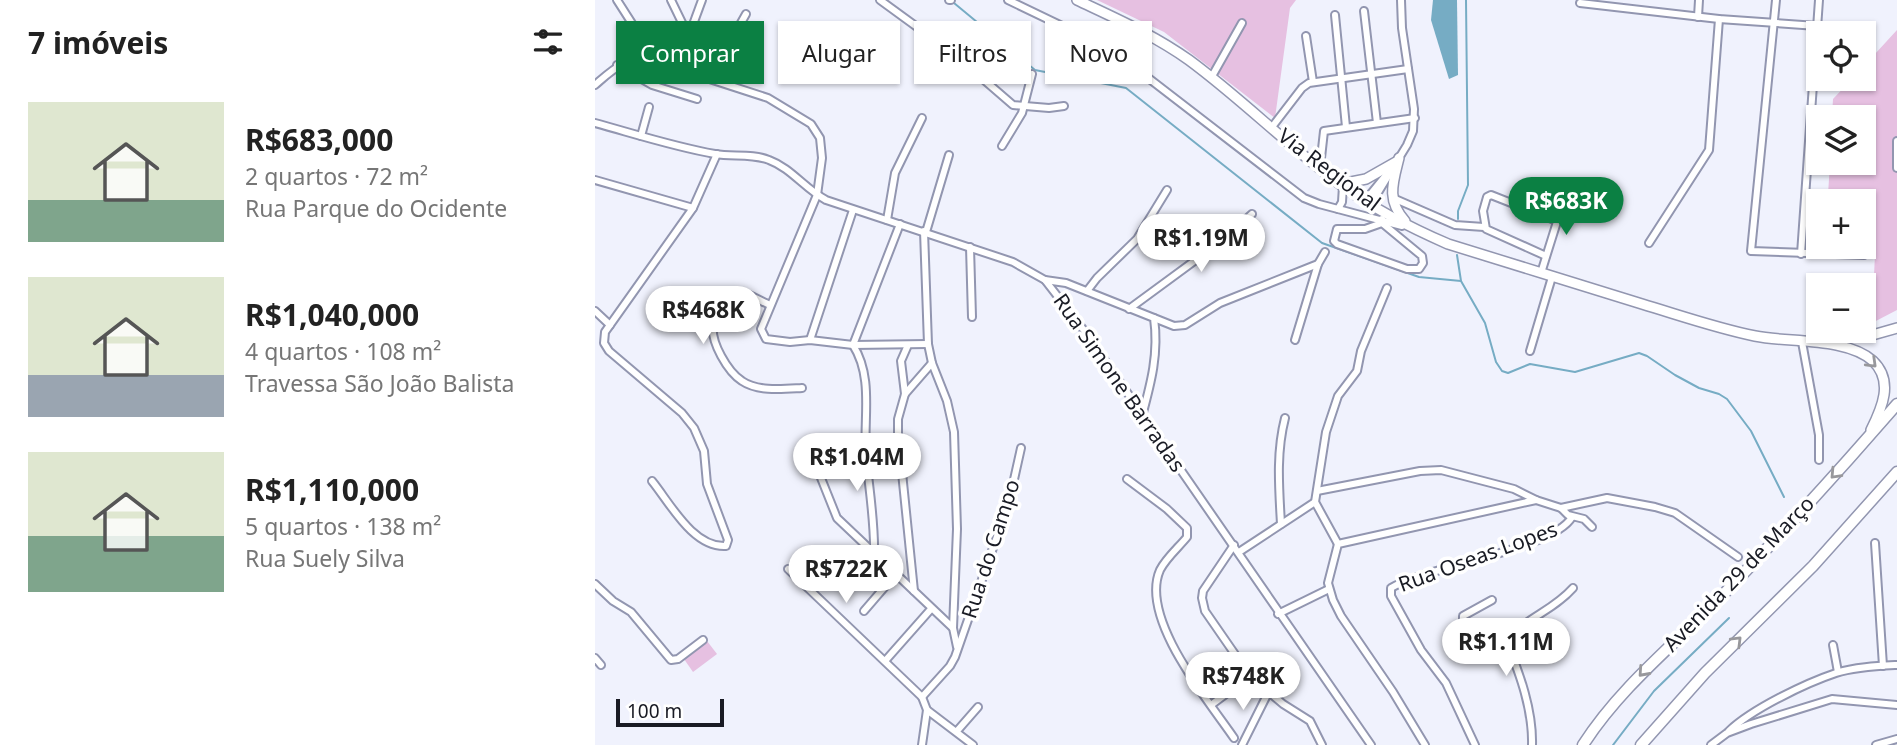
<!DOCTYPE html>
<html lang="pt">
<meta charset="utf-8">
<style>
:root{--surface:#fff;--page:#f2f2f2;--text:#222;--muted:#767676;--accent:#0b8043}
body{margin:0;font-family:"Noto Sans",sans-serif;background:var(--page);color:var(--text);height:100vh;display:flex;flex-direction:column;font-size:26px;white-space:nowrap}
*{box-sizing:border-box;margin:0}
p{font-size:23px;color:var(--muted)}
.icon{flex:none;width:38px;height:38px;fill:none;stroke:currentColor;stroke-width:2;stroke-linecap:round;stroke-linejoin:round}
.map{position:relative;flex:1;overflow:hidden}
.sheet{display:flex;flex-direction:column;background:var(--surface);width:595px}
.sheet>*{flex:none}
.guide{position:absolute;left:21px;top:21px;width:665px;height:63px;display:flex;gap:14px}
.fabs{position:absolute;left:1211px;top:21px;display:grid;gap:14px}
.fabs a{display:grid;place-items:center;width:70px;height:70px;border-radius:0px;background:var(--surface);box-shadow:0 2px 5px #0004;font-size:35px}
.scale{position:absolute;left:21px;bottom:18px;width:108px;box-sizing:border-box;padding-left:7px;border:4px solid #191b24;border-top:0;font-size:19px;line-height:24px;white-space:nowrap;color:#191b24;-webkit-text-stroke:5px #fff;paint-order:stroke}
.price{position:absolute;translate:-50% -60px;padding:0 16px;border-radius:24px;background:#fff;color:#222;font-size:23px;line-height:46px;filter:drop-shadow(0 2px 4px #0008)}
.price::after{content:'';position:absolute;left:50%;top:42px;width:21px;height:16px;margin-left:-10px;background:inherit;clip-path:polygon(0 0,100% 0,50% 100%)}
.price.active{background:var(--accent);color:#fff}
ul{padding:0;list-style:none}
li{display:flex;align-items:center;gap:21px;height:175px;padding:0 28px}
li span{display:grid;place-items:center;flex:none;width:196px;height:140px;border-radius:0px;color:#555}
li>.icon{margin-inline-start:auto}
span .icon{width:84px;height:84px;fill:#fffc;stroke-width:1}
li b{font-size:30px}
h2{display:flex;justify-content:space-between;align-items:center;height:84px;padding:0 28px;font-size:30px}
.pill{padding:0 24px;border-radius:0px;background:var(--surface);box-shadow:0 2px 5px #0004;font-size:24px;line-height:63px}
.pill.active{background:var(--accent);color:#fff}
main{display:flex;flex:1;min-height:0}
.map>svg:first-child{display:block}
.green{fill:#e6c0e1}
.water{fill:#76acc4}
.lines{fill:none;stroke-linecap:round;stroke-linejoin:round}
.stream{stroke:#76acc4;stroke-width:2}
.street-casing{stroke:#9296b0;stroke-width:10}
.secondary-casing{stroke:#9296b0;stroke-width:12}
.primary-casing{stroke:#9296b0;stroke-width:13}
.street{stroke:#fff;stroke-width:6}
.secondary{stroke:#fff;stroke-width:9}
.primary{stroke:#fff;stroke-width:10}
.oneway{stroke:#98989c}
.labels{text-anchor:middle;stroke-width:7;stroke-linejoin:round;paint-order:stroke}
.street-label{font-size:21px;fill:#191b24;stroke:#fff}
</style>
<main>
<section class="sheet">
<h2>7 imóveis<svg class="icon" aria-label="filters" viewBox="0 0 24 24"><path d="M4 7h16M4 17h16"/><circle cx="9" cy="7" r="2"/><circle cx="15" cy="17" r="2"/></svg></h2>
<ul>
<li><span style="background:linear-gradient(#dfe7d0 70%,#7fa58c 0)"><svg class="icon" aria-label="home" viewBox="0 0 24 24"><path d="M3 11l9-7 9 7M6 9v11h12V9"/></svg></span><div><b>R$683,000</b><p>2 quartos · 72 m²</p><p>Rua Parque do Ocidente</p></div></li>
<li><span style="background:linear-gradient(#dfe7d0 70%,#9aa5b1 0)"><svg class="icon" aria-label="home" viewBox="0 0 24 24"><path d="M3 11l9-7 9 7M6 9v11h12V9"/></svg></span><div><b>R$1,040,000</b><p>4 quartos · 108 m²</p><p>Travessa São João Balista</p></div></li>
<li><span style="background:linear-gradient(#dfe7d0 60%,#7fa58c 0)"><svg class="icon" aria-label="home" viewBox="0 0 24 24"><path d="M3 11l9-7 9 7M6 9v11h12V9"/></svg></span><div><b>R$1,110,000</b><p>5 quartos · 138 m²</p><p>Rua Suely Silva</p></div></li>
</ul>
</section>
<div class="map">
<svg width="1302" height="745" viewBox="0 0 1302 745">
<rect width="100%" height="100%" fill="#f0f2fd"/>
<g class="green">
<polygon points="502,0 701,0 695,8 680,118 569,32"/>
<polygon points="1302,30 1302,310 1277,323 1281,230 1269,221 1269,201 1242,201 1233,195 1235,163 1269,163 1269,117 1237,117 1238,99 1257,79 1269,79 1269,66"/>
<polygon points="112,641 122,654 98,672 89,659"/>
</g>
<polygon class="water" points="838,0 862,0 863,75 854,79 836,20"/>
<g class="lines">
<g class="stream">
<polyline points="359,3 440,70 531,88 727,243 824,277 866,281"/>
<polyline points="863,219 863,211 873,185 871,0"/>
<polyline points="862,255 866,281 890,323 901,362 907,371 913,373 935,364 980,372 1044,353 1052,356 1080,375 1104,388 1124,394 1132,399 1156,431 1189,497"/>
<polyline points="1018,745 1059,691 1134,618"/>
</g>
<defs>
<g id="street">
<polyline points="22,0 54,50 59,61"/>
<polyline points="76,0 93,35"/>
<polyline points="285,0 359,54 418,105 454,108 469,106"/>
<polyline points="354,0 356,0"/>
<polyline points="413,0 517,50 709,198 724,204 807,226"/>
<polyline points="1181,0 1156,251 1269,255"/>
<polyline points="985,3 1124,19 1222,26"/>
<polyline points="769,11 782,123"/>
<polyline points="740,15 751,127"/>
<polyline points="1103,17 1104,0"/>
<polyline points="711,36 718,82"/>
<polyline points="22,65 57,85 102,99"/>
<polyline points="82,68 107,0"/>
<polyline points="115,78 151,14"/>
<polyline points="616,78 647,23"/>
<path d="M0,85C22,66 29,58 59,61L173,98L216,124L225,138L227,158L222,195L166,329L171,339L195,342L215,340L258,345L333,344"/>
<path d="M0,123C40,134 80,147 120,154C138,157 157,153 174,160C196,168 210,189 231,200L418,262L450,280L491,333L776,745"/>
<polyline points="677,127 707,88 714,83 813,69"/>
<polyline points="46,136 54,107"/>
<polyline points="1302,141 1302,168"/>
<polyline points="407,146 427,113 437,74"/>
<polyline points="725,167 729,131 820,118"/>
<polyline points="0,180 98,208"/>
<polyline points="798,198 860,225 889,227"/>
<polyline points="770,201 792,174"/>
<polyline points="776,204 812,145 818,131 819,109 807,28 806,0"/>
<polyline points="743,209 747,202 748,186"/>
<polyline points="292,220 300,173 327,118"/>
<polyline points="787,223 770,229 742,229 739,241 742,244 812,269 824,269 828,263 827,256 787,223 787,219"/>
<polyline points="329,231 333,344 337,363 352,401 359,432 362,529 358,628"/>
<polyline points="331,232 354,155"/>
<polyline points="1054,243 1114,150 1124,19"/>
<polyline points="375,247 377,317"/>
<polyline points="1206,254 1224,0"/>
<polyline points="951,256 891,229 888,211 892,197 896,195 962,221"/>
<polyline points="946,273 971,193"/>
<path d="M450,280L471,283L559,318C564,353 556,383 547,416"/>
<polyline points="492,291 502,278 542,239 572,190"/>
<path d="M175,305C165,301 149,290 139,293C133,294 130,299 128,304C124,310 119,317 118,324C115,342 133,372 147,381C163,392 189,389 207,388"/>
<polyline points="534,309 632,237 657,214"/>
<polyline points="0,311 15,325"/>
<polyline points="559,318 579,326 590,325 625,303 723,264"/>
<polyline points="215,340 258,210"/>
<polyline points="700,340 723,264 730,252"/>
<polyline points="1207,342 1224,435 1224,460"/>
<path d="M258,345C279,378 268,419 271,456C274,489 280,522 279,555"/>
<polyline points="258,345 305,224"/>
<polyline points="313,345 306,361 310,394 303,419 303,433 319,591"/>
<polyline points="935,351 957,277"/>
<polyline points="310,394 337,363"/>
<polyline points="222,441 221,454 224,473 242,518 358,628 362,647"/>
<path d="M532,479L572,509L592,528V537C584,547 571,558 565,570C544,618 613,700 639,738"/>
<path d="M57,481C75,503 98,548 131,546L133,540L112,484L109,451L99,428L87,413L14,351L9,343L10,332L98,208L122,154"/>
<polyline points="722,491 825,471 846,470 919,489 941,500 966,508 973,515 989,519 997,527"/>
<polyline points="966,508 1012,498 1060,507 1080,513 1143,557"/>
<path d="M686,524C684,488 681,453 690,418"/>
<polyline points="1280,543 1288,666"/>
<polyline points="743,544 720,502 731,432 743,396 762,371 766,351 792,288"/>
<polyline points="639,545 608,591 607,598 610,611 655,676 688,704 715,721 727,745"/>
<polyline points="644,552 720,502"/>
<polyline points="193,569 327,697 332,710 378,745"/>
<polyline points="0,584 18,601 36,612 76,660 83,659 108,640"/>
<polyline points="897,600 868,616 868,625 897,640 912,642"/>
<polyline points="269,611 300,575"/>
<polyline points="683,614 734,589"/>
<path d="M912,642C925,675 938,710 937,745"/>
<path d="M912,642C927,619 957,612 978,588"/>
<polyline points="1238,645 1243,672"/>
<polyline points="0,658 6,665"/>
<polyline points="290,661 336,609"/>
<polyline points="327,697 355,666 360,657 414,502 426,448"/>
<polyline points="616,705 655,676"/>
<polyline points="362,731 383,707"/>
<path d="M1134,731C1157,709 1211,683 1241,673C1260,667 1283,666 1302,665"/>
<polyline points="327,745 332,710"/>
<polyline points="647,745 674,691"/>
<polyline points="830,745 798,692 746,616 738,600 733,583 743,544 941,500"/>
<path d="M880,745L851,683L826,650L796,596V588C832,566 958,550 977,517"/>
<polyline points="1116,745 1132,733 1156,724 1237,699 1302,705"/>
<polyline points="1281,745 1302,739"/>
</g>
<g id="secondary">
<path d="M482,0C520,18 559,35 594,60C647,99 693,146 746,185C779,209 816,228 853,244C918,264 982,284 1047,304C1084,315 1121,328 1160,336C1194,343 1251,337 1278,361C1299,381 1287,408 1276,430"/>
<path d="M804,158C798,182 791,200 810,221"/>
<polyline points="746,184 771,179 801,162"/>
<polyline points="1226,341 1281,334 1302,328"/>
</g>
<g id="primary">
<path d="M988,745C1024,689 1076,647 1122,601C1184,537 1244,471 1302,404"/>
<polyline points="1046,745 1110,673 1218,566 1302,472"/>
</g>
</defs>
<use href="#street" class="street-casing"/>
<use href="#secondary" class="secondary-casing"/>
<use href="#primary" class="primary-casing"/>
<use href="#street" class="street"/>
<use href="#secondary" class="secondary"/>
<use href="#primary" class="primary"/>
</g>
<defs><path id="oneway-chevron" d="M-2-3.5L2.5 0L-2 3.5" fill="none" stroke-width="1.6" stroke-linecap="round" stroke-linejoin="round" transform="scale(1.75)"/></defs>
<g class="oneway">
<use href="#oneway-chevron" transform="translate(1277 363) rotate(44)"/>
<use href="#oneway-chevron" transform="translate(1240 474) rotate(133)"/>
<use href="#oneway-chevron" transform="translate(1142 641) rotate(-45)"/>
<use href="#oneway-chevron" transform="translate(1048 672) rotate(132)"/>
</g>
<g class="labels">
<g class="street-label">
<text transform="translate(734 170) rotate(37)" y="7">Via Regional</text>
<text transform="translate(524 383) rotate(55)" y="7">Rua Simone Barradas</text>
<text transform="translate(396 549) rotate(-72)" y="7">Rua do Campo</text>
<text transform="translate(883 557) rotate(-20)" y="7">Rua Oseas Lopes</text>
<text transform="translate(1144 574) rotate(-46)" y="7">Avenida 29 de Março</text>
</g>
</g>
</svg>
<div class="fabs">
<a><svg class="icon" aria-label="locate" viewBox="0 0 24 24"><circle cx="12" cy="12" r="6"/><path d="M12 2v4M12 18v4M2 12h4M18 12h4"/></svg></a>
<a><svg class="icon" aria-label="layers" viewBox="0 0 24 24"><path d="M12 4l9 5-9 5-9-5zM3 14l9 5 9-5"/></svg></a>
<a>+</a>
<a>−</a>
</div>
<div class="scale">100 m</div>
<b class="price active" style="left:971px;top:237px">R$683K</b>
<b class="price" style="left:606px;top:274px">R$1.19M</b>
<b class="price" style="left:108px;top:346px">R$468K</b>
<b class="price" style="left:262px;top:493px">R$1.04M</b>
<b class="price" style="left:251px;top:605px">R$722K</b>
<b class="price" style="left:911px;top:678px">R$1.11M</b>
<b class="price" style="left:648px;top:712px">R$748K</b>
<div class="guide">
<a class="pill active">Comprar</a>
<a class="pill">Alugar</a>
<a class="pill">Filtros</a>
<a class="pill">Novo</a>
</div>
</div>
</main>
